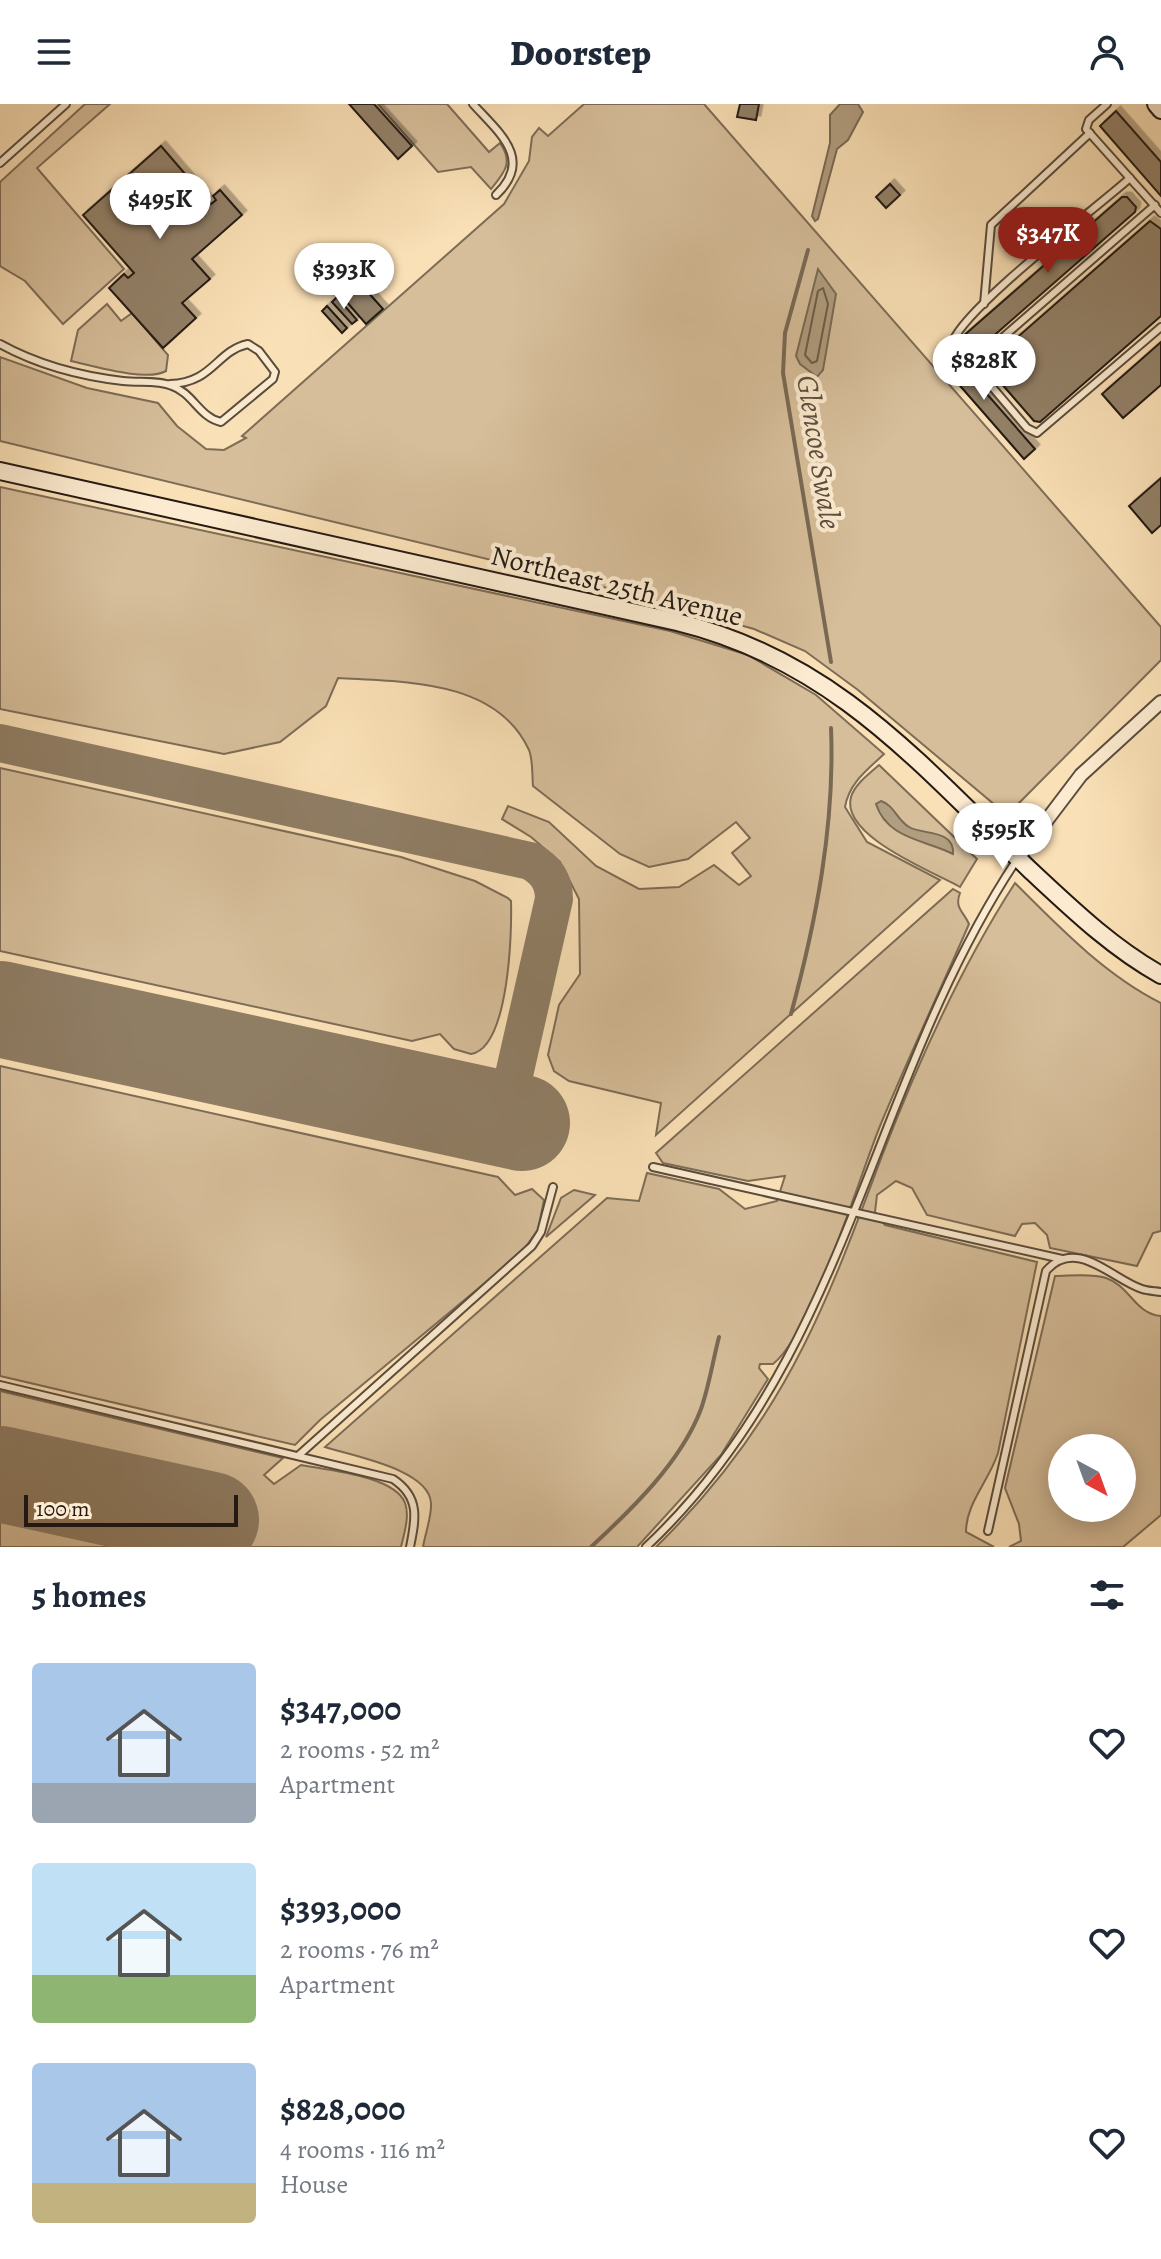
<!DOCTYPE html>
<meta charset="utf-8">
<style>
:root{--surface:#fff;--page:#f2f2f3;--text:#1f2937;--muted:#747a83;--accent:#8f2418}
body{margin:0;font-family:Alegreya,serif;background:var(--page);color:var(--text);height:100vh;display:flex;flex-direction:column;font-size:30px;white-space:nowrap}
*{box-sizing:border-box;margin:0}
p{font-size:26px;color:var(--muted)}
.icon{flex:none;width:44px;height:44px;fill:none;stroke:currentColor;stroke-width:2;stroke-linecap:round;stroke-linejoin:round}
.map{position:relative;height:1443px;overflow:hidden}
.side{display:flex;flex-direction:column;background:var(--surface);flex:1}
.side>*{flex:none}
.needle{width:52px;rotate:139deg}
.controls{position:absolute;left:1048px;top:1330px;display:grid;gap:16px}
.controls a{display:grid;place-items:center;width:88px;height:88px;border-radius:50%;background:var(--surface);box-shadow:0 4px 20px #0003;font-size:40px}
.scale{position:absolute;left:24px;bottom:20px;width:214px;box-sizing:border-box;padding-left:8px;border:4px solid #241a13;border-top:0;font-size:22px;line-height:28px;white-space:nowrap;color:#241a13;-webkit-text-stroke:6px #fcebd0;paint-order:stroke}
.price{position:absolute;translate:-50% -68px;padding:0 18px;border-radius:28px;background:#fff;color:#222;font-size:26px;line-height:52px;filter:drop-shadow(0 2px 4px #0008)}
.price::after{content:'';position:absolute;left:50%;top:48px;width:24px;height:18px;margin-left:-12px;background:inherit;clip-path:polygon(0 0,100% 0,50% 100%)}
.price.on{background:var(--accent);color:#fff}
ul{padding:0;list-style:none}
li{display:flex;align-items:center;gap:24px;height:200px;padding:0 32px}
li span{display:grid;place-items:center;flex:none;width:224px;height:160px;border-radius:8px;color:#555}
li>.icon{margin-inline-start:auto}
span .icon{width:96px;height:96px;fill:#fffc;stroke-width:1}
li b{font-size:34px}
h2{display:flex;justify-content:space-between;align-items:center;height:96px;padding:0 32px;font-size:34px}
header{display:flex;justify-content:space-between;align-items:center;height:104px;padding:0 32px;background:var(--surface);font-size:36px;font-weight:800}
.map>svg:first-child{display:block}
.green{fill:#d6be9a;stroke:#7d6c56;stroke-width:2;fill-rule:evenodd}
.water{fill:#b19d7f;stroke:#796954;stroke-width:2}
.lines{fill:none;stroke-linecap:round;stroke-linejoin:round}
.shore{stroke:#6a5c49;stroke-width:2}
.stream{stroke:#796954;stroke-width:4}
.taxiway{stroke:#8f7d64;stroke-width:38}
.runway{stroke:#8f7d64;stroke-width:96}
.building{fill:#938168;stroke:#241a13;stroke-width:2;filter:url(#shadow)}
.lane-casing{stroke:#5a4c3c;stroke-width:10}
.street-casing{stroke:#5a4c3c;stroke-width:16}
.secondary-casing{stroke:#241a13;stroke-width:20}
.lane{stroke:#fcebd0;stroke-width:6}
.street{stroke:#fcebd0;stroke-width:12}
.secondary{stroke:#fcebd0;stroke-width:16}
.labels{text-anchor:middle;stroke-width:8;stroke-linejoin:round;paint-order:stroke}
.street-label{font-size:28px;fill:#241a13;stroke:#fcebd0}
.water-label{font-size:30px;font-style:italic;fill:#5c4e3e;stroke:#fcebd0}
</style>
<header><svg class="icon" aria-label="menu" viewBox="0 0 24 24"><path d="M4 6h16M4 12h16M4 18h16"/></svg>Doorstep<svg class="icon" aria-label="person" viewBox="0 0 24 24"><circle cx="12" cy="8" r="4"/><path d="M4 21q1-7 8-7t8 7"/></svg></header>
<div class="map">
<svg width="1161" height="1443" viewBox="0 0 1161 1443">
<defs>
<filter id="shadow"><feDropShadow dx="4.5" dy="-4.5" stdDeviation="0" flood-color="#0004"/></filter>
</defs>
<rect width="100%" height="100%" fill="#fae0b6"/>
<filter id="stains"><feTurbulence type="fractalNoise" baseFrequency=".0025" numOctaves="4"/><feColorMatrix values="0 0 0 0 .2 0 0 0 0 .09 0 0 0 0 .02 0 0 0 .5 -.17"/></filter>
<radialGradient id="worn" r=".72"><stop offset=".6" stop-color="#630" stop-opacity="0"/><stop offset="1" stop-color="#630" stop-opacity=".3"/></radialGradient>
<g class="green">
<polygon points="85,0 110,0 37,64 124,165 63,220 25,177 0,162 0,78"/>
<path d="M378,0H447L489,48L500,39C514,59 504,69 491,85L471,63L438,68Z"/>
<polygon points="584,0 704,0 1161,523 1161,556 1013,705 995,701 858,586 805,547 754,525 615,486 0,337 0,253 87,284 158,299 177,322 206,345 224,346 246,334 242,332 504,100 529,57 532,33 539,24 548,32"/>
<path d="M107,200L121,217L132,209L168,251L166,267C146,278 94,262 71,257L78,226Z"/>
<path d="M0,383L670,527L748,551L816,591L884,650C867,666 849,679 845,703L867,738L940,776L656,1031L661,999L569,977L554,967L548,951L559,901L580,870L579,795L560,758L531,733L502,715L508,702L549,718L596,762L639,785L679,783L714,761L739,781L751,772L732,749L750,734L736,718L688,755L649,763L620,750L533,682C532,671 533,656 529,646C496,575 404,578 338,574L326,602L280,638L224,650L0,605Z"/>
<path d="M879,661L977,755L960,783C934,768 840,732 851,693C855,680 869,670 879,661Z"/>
<path d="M0,664L401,753L475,777L508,794L511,797C512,828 509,944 471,950L454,945L440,930L412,937L0,847Z"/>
<path d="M1015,779C1059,823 1105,871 1161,899V1127L1153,1129L1137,1162L1050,1144L1047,1131L1035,1119L1022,1120L1015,1132L927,1111L912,1084L896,1077L877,1091L875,1108L885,1121L1037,1158L998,1349C989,1377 966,1399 966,1428L994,1443H656C714,1386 766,1317 803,1243C834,1182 858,1116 882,1052C918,958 960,864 1015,779Z"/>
<path d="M953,785L960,789C954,804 964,808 969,820C940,887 908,954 880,1022C858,1076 813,1228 773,1260H760L759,1264L768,1275L721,1351L637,1443H423C425,1430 432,1412 431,1399C429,1365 352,1352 325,1343L607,1094L639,1097L647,1069L719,1085L745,1105L777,1097L785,1072L748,1077L663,1059L656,1049Z"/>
<polygon points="0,962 498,1073 515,1091 532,1085 544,1096 538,1126 521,1149 320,1316 295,1341 0,1272"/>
<polygon points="574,1086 595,1091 546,1133 561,1094"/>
<path d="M1055,1172C1070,1172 1091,1169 1106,1174C1130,1182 1135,1210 1161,1212V1411L1123,1443H1009L1021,1437L1019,1420L1005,1384ZM1122,1344V1404H1062V1344Z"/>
<path d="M0,1287L283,1354L264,1371L274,1380L301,1361C327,1366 395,1372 405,1399C410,1412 404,1430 401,1443H218L230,1391L0,1337Z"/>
<polygon points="0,1400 130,1429 142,1443 0,1443"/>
</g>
<g class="water">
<polygon points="840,0 858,0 863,8 848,36 837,45 818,115 815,117 812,112 830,39 830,11"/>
<polygon points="818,165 836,190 823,266 817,273 800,260 796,252"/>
<path d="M881,697C894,701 897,716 909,723C922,731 955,725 953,750C926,736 887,735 876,700Z"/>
</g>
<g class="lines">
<polygon class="shore" points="823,184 828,200 817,257 812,259 805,251 818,187"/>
<g class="stream">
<polyline points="808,146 785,229 783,269 831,558"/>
<path d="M791,910C816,818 835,721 831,624"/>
<path d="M591,1443C632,1405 681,1358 701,1305C709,1282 713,1256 719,1233"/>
</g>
<g class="taxiway">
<path d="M0,639L530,757C545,765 554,776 554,795L504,1015"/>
<polyline points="198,1443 204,1415"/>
</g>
<g class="runway">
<polyline points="0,905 522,1019"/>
<polyline points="0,1370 211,1416"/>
</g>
</g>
<g class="building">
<polygon points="349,0 374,0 412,42 398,55"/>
<polygon points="740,0 759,0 756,16 737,13"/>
<polygon points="1116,7 1161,58 1161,92 1100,22"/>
<polygon points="161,42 211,100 216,96 213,92 220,86 242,111 192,155 210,175 182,199 196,214 163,244 109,184 124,170 128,174 134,169 83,111"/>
<polygon points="890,80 900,91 886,104 876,93"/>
<polygon points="1122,93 1127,93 1136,103 1135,108 974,249 969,250 960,240 961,234"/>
<polygon points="1150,117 1161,125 1161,212 1040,318 1034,317 987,263 988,259"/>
<polygon points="348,166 383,205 366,220 332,181"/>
<polygon points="337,193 357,216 352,220 332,198"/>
<polygon points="327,202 347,224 342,229 322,207"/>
<polygon points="1161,238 1161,281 1123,314 1102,290"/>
<polygon points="944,241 1035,345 1024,355 934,252"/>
<polygon points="1161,374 1161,421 1152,429 1129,402"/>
</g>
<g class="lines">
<defs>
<g id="lane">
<path d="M473,0C499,29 534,55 496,91"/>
<polyline points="1107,0 1089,16 1086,25 1161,109"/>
<polyline points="0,59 66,0"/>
<path d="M1130,74C1094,106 968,201 953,237L1027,324L1037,329L1161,223"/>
<polyline points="984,200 991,121 1090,29"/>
<path d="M0,240C38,261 80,272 123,277C139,279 158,276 172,282C193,289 199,313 221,318L273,275L275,268L259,247L248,240C216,247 213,279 170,280"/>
<polyline points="971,261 1155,101"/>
<polyline points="653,1063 1062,1155"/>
<path d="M0,1281L393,1375C420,1393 416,1414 410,1443"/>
<polyline points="299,1351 532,1142 541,1128 553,1083"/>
<path d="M988,1427L1046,1167C1076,1132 1113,1176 1142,1185C1148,1187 1155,1187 1161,1188"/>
<path d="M646,1443C851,1250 869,979 1016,757"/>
</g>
<polyline id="street" points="1018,754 1081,671 1161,598"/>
<g id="secondary">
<polyline points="1156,0 1161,6"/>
<path d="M0,367L677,518C833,556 918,658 1029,765C1071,804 1111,843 1161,871"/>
</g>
</defs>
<use href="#lane" class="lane-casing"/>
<use href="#street" class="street-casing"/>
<use href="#secondary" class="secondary-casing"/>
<use href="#lane" class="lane"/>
<use href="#street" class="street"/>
<use href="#secondary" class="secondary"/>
</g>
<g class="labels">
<g class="street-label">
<text transform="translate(617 481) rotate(14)" y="10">Northeast 25th Avenue</text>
</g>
<g class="water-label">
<text transform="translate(819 348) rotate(81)" y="10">Glencoe Swale</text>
</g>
</g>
<rect width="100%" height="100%" filter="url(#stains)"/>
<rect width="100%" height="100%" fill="url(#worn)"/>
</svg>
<div class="controls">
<a><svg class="needle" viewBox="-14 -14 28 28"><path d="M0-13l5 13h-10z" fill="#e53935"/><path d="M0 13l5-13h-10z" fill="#747a83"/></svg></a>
</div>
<div class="scale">100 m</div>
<b class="price" style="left:160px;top:137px">$495K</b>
<b class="price on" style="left:1048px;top:171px">$347K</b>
<b class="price" style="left:344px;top:207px">$393K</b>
<b class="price" style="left:984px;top:298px">$828K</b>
<b class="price" style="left:1003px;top:767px">$595K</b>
</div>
<section class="side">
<h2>5 homes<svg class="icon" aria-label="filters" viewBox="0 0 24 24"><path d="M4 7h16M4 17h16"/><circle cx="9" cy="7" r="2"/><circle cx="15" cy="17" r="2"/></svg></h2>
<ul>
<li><span style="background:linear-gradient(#a9c7e8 75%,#9aa5b1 0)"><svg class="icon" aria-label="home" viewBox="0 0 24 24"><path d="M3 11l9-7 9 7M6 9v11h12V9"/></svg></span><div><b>$347,000</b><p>2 rooms · 52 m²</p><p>Apartment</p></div><svg class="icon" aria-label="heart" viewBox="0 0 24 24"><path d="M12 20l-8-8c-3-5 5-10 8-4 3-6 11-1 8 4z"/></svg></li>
<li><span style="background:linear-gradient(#bfe0f5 70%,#8fb573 0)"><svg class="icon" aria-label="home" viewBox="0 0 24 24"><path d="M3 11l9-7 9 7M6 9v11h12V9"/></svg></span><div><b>$393,000</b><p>2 rooms · 76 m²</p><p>Apartment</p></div><svg class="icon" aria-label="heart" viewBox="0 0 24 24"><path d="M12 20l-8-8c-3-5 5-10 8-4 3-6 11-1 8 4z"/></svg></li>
<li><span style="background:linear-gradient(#a9c7e8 75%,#c2b280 0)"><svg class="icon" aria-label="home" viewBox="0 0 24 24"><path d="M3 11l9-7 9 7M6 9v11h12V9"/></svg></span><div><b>$828,000</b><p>4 rooms · 116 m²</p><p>House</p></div><svg class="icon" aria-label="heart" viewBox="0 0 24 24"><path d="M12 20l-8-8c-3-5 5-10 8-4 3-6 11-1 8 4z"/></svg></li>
</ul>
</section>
